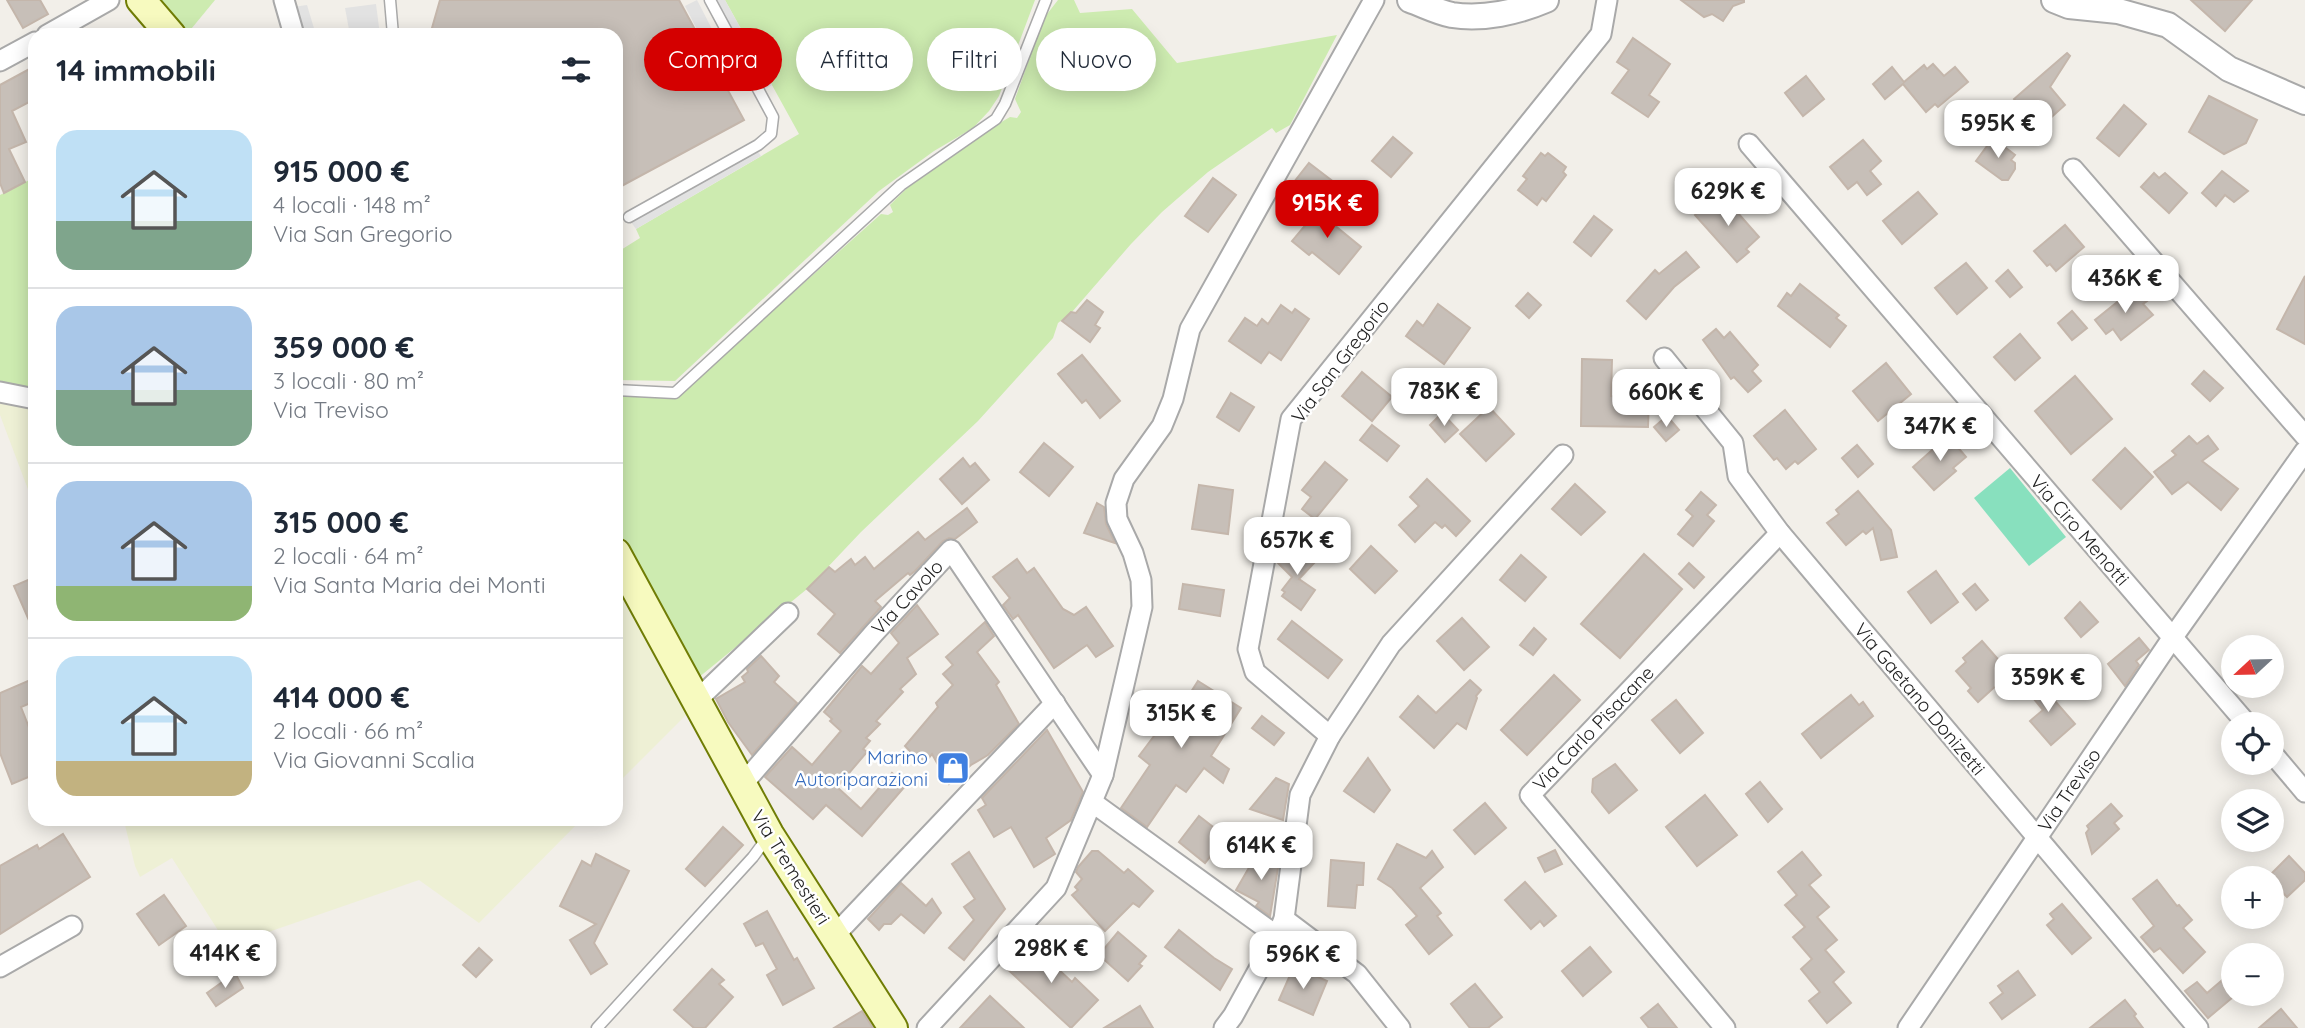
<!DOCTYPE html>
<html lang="it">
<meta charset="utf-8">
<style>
:root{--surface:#fff;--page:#f6f6f7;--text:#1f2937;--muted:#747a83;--line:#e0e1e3;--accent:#d40000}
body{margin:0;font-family:Quicksand,sans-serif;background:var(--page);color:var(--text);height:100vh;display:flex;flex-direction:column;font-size:26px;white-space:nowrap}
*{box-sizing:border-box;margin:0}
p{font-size:23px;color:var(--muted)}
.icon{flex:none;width:38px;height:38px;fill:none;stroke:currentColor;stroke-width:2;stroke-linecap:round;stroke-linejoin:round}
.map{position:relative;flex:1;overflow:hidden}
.details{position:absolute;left:28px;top:28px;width:595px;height:798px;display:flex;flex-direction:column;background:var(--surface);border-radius:21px;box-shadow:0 4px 18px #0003}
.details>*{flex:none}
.top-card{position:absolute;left:644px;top:28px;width:665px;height:63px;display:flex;gap:14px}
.needle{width:46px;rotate:248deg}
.fabs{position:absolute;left:2221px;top:635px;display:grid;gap:14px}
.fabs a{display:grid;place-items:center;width:63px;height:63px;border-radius:50%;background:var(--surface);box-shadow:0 4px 18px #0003;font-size:35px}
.price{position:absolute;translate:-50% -60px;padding:0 16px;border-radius:14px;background:#fff;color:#222;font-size:23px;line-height:46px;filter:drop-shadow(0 2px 4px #0008)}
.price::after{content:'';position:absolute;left:50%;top:42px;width:21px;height:16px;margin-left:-10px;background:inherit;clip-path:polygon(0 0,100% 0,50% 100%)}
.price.active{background:var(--accent);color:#fff}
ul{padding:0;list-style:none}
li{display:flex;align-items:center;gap:21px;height:175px;padding:0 28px}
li+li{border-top:2px solid var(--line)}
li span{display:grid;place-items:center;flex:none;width:196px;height:140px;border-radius:21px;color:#555}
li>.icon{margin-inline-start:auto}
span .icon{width:84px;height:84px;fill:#fffc;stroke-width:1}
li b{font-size:30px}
h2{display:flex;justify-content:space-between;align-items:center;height:84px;padding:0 28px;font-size:30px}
.pill{padding:0 24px;border-radius:32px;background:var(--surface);box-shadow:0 4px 18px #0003;font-size:24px;line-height:63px}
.pill.active{background:var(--accent);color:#fff}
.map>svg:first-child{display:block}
.farmland{fill:#eef0d5}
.grass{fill:#cdebb0}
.pitch{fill:#88e0be}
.parking{fill:#e2e2e2}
.building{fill:#c7bfb8;stroke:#c4b6ab;stroke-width:2}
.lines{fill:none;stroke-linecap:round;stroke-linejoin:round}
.service-casing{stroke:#a9a9a9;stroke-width:13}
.minor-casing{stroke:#a9a9a9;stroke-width:23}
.tertiary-casing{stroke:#a9a9a9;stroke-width:28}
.secondary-casing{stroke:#707d05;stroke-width:32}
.service{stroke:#fff;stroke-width:10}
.minor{stroke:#fff;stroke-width:19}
.tertiary{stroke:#fff;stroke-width:24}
.secondary{stroke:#f7fabf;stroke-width:28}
.labels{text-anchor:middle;stroke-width:5;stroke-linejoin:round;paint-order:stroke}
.street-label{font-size:19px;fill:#222;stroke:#fff}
.shop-label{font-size:19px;fill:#366cbe;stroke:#fff;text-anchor:end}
</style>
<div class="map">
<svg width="2305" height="1028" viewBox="0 0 2305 1028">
<rect width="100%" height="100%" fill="#f2efe9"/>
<g class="farmland">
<polygon points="0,398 35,404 35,508 0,415"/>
<polygon points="616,577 689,712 616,785"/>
<polygon points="128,819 582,819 479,923 419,880 228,946 172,858 140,877 135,866 124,821"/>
</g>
<g class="grass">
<polygon points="159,0 215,0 187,34"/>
<polygon points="725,0 1035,0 999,96 989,111 973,128 934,151 879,191 675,381 616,380 616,253 640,238 636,229 799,134"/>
<polygon points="1058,0 1074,0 1080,13 1132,9 1177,63 1337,35 1290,125 1276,133 1272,128 1208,172 1162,212 1131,244 1072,312 1058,323 1053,338 978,421 861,532 807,589 698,678 616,531 616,395 671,398 681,393 881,214 888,215 893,212 890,205 907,188 998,124 1010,117 1017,118 1021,112 1015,99 1044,18"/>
<polygon points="35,177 35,392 0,385 0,195"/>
</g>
<polygon class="pitch" points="2010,468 2066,537 2029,566 1974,498"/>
<g class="parking">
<polygon points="697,0 714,33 702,39 685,6"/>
<polygon points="715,0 725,0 772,85 765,89"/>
<polygon points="376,4 380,35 350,35 345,8"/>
<polygon points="307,5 316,35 302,35 293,7"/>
<polygon points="720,41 738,73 726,80 707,48"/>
<polygon points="756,149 761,156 636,229 631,222"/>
</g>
<g class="building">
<polygon points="7,0 40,0 48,14 23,28"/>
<polygon points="440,0 679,0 744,120 616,189 616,35 430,35"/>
<polygon points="1681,0 1744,0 1744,2 1733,6 1723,21 1712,14 1704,17"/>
<polygon points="2191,0 2252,0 2225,31"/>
<polygon points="1633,38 1670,64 1649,95 1659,102 1648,117 1612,93 1629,70 1617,62"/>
<polygon points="2067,53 2070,56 2050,87 2065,105 2047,121 2040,113 2032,120 2014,99"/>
<polygon points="1933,64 1944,76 1955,67 1968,82 1938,107 1935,104 1926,112 1903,84 1885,99 1873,84 1892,67 1904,82 1924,65 1927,69"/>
<polygon points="35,66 35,99 12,111 26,142 9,149 25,182 4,193 0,183 0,85"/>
<polygon points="1806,76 1824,99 1803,116 1785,93"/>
<polygon points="2209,96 2257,120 2246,143 2224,154 2189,132"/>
<polygon points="2124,105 2146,124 2119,156 2097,138"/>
<polygon points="1393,137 1412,153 1391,177 1372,161"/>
<polygon points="1993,138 2015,155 2011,160 2015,163 2015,169 2008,180 2002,180 1976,161"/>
<polygon points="1863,140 1881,161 1870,171 1881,184 1867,195 1857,182 1848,189 1830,167"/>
<polygon points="1541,153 1545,156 1548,153 1566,167 1563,172 1566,175 1546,201 1542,198 1537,205 1518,190 1527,179 1523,176"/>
<polygon points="1309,163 1335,183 1320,202 1294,182"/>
<polygon points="2222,171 2248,191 2234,202 2225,195 2216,206 2202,193"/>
<polygon points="2154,173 2159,178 2165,173 2187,193 2169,213 2141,187"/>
<polygon points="1213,178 1236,195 1208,232 1185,216"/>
<polygon points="1918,192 1937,214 1902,244 1883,221"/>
<polygon points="1722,195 1759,237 1746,249 1749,252 1737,262 1695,215 1707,204 1710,207"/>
<polygon points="1324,203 1339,216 1333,224 1361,247 1339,274 1312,252 1309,255 1292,241"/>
<polygon points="1594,216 1612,230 1591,256 1574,242"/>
<polygon points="2065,225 2084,247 2056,271 2050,264 2047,266 2034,251"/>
<polygon points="1686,252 1699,267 1674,287 1646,319 1627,301 1655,270 1659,274"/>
<polygon points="1966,263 1987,288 1957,314 1935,288"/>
<polygon points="2008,270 2022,287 2010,297 1996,281"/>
<polygon points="2305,276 2305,344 2277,329"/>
<polygon points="1800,284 1839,315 1836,318 1846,326 1830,347 1778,306 1787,293 1791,296"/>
<polygon points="2136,287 2147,301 2143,304 2153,315 2121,340 2113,329 2106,334 2095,320"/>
<polygon points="1528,293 1541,305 1529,318 1516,306"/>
<polygon points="1087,300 1103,312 1095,325 1100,328 1090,342 1062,321 1071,312 1076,313"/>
<polygon points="1438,304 1470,328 1444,364 1406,336 1417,321 1423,326"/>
<polygon points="1281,305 1292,313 1295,309 1309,319 1281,360 1269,352 1261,363 1229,341 1245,318 1257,326 1262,319 1268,324"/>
<polygon points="2072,311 2087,328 2072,340 2058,323"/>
<polygon points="1716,329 1724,338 1730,332 1758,365 1752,371 1761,381 1748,392 1734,377 1731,379 1703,340"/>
<polygon points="2020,334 2040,358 2015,380 1994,357"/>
<polygon points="1082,355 1120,401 1100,418 1086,400 1082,403 1058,374"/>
<polygon points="1582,359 1612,360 1611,396 1649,397 1648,427 1581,426"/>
<polygon points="1886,363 1911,394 1878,421 1853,391"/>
<polygon points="2204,371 2223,388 2210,401 2192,384"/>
<polygon points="1362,372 1392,397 1372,421 1342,396"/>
<polygon points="2075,376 2112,419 2071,454 2035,411"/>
<polygon points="1231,393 1254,407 1239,431 1217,417"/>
<polygon points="1489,407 1514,434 1486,461 1460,434"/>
<polygon points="1785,410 1816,449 1798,464 1795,461 1786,469 1777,458 1774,460 1754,436"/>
<polygon points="1442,413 1458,430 1445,442 1430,425"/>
<polygon points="1667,416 1679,430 1666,441 1654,427"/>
<polygon points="1372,425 1399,446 1387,461 1360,440"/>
<polygon points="1948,436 1966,457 1953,468 1956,471 1934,490 1913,467"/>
<polygon points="2189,436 2197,444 2208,436 2218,449 2202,461 2238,489 2221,510 2188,482 2172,494 2154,472 2176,455 2172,451"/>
<polygon points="1044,443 1073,467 1049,496 1020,472"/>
<polygon points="1857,445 1873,464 1858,477 1842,458"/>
<polygon points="2125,448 2153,477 2121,509 2093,480"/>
<polygon points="963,458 970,467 975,463 989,480 962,504 940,479"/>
<polygon points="1325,462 1347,480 1315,519 1302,509 1311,497 1302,490"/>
<polygon points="1427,479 1470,521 1456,536 1445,525 1442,528 1435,522 1415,542 1399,525 1419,506 1410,497"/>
<polygon points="1575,484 1605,512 1581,535 1552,509"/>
<polygon points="1199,485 1233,490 1228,534 1192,529"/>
<polygon points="1858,491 1891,530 1897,557 1881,560 1873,528 1866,534 1863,531 1846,545 1827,523 1839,514 1836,510"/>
<polygon points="1701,492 1716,505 1707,515 1714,521 1693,546 1678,534 1693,516 1686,510"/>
<polygon points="1097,503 1104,507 1106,524 1115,543 1084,533"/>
<polygon points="967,508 977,522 955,539 949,538 943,541 915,571 910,575 908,573 875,601 881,607 840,653 818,634 835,614 807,589 829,567 835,572 851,559 855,565 865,557 874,569 918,532 925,540"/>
<polygon points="1298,544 1315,562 1299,579 1315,590 1301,610 1282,596 1285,592 1282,590 1292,577 1278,563"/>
<polygon points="1371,546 1397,571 1375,593 1350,569"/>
<polygon points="1644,554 1682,589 1620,658 1581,624"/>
<polygon points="1521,555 1546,577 1525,601 1500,580"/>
<polygon points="1017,559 1027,573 1034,568 1063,609 1074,615 1086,607 1113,646 1096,657 1087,645 1054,668 1018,615 1013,619 1003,605 1010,598 993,577"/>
<polygon points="1689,563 1704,577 1694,588 1679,574"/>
<polygon points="1936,571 1958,602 1931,623 1908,592"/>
<polygon points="35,577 35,634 14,586"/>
<polygon points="1183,584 1224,590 1220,616 1179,609"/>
<polygon points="1975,584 1988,600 1976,610 1963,594"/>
<polygon points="2080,602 2098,622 2081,637 2065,618"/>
<polygon points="917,605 938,634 907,658 916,674 900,689 903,692 876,721 880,724 866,738 870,741 863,749 867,752 837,787 861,809 892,773 906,785 862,836 826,805 813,819 765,777 792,747 812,765 841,731 830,721 832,719 824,712 862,666 871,674 899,643 891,633"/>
<polygon points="1462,618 1489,647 1464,670 1437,641"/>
<polygon points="1292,621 1342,660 1328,678 1278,639"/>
<polygon points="985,622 994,636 977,652 999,682 996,685 1019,724 988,755 971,765 949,784 932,754 923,765 905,746 938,707 936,703 953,685 943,674 953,665 946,657"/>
<polygon points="1534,628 1546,639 1533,655 1520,645"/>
<polygon points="2139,638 2149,650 2136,661 2139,665 2125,686 2108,664"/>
<polygon points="1982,641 2010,673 1978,702 1968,691 1971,688 1956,671 1966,662 1963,658"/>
<polygon points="761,656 779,676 774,682 797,703 752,755 728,722 716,699 745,682 742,677 748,672 747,669"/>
<polygon points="1554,675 1580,700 1527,755 1501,730"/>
<polygon points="2034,677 2075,724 2051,745 2030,721 2043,710 2023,686"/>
<polygon points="35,678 35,701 21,707 35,743 35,769 30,772 31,776 12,784 0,753 0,693"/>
<polygon points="1470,680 1481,690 1476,696 1477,698 1466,729 1457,723 1434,748 1400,717 1418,696 1436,713"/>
<polygon points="1198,681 1241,708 1211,756 1229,769 1223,783 1204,768 1186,792 1176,785 1147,827 1121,808 1150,765 1139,756 1157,732 1142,721 1152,707 1172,722"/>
<polygon points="1851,695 1859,705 1863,702 1873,716 1821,758 1802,734"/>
<polygon points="1676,700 1703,733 1680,753 1652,720"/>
<polygon points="1262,716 1284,733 1274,745 1252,728"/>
<polygon points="1047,730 1083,792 1071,820 1046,838 1055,854 1034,867 1011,827 994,837 978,810 986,805 982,798"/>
<polygon points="1368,758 1390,790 1374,812 1344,791"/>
<polygon points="1615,764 1637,790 1609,813 1592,792 1593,779"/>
<polygon points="1276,778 1289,784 1283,820 1250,809"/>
<polygon points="1760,782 1782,809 1768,822 1746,794"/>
<polygon points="1705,795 1737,835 1697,866 1666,827"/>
<polygon points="1485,803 1506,828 1475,854 1454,830"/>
<polygon points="2111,804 2122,816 2114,823 2119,829 2092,854 2086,833 2089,829 2087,826"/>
<polygon points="1199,816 1226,837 1205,863 1179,842"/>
<polygon points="723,827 743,845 705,886 686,869"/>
<polygon points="63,834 90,877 0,934 0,866 37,845 39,849"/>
<polygon points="1397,844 1426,858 1432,851 1443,867 1420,888 1441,913 1437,916 1452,935 1429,954 1406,925 1417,916 1392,888 1378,879"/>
<polygon points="1555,850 1562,864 1545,872 1538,858"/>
<polygon points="1092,851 1098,851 1124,873 1128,869 1153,891 1139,907 1133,903 1105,931 1072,895 1078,890 1075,887 1082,879 1076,872 1078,867"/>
<polygon points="969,852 1005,909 964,960 949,948 974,920 964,907 975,899 952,864"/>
<polygon points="1258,852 1279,862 1270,916 1256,906 1259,902 1236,890"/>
<polygon points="1802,852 1821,875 1809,885 1829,907 1817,917 1837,940 1825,950 1844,972 1833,982 1851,1003 1827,1023 1809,1001 1820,992 1801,969 1812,959 1793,937 1805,927 1785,905 1797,895 1778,872"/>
<polygon points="596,854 629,871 594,943 607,964 591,974 570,940 596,924 560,906 582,861 591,866"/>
<polygon points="2289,856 2305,873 2305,880 2287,897 2268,877"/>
<polygon points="1331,860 1364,863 1363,885 1357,885 1355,908 1328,906"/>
<polygon points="2157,880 2177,906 2179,905 2192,920 2183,928 2205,952 2183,973 2160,948 2154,952 2141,937 2154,926 2133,899"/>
<polygon points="1525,882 1556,916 1544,926 1540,921 1531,929 1505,900"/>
<polygon points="901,883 926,906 932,899 941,913 924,933 901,914 891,924 884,924 879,930 868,919"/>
<polygon points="164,895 186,926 159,945 137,914"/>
<polygon points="2062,904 2091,938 2072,954 2047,925 2054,919 2050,914"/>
<polygon points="767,911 794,960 797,958 814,988 783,1005 767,975 777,969 763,943 756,946 744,924"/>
<polygon points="1179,930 1214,958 1232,969 1220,990 1165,947"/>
<polygon points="1118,932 1146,956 1139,964 1142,966 1128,981 1099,955"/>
<polygon points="1028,941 1072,982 1075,978 1098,1000 1071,1028 1004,966"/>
<polygon points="1590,947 1611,972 1583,996 1562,971"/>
<polygon points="479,948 492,960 476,977 463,965"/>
<polygon points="1294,966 1327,981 1313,1015 1279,1000"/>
<polygon points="712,969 724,980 719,984 733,997 705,1028 694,1028 674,1010"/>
<polygon points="2018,971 2035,995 2002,1019 1990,1003 2003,993 1998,986"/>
<polygon points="2233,971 2233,997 2208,1018 2185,991 2197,982 2207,993"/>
<polygon points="235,973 243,988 216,1006 207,993"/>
<polygon points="1475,984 1502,1017 1488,1028 1470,1028 1451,1004"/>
<polygon points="990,996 1024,1028 960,1028"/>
<polygon points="2125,1000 2136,1014 2134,1016 2143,1028 2090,1028"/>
<polygon points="1658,1004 1677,1028 1649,1028 1641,1018"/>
<polygon points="1140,1006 1153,1028 1104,1028"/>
<polygon points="2281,1009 2297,1028 2259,1028"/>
<polygon points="862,1011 873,1028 834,1028"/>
</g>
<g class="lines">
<defs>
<g id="service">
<polyline points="390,0 393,35"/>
<polyline points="629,217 758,145 771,134 773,117 710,0"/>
<polyline points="616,390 675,393 901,185 996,119 1005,104 1046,0"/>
<polyline points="597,1028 753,857 767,838"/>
</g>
<g id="minor">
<polyline points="284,0 294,35"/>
<polyline points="47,35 109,0"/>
<polyline points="0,61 35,42"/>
<polyline points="1749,144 2247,724"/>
<polyline points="2073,169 2305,436"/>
<polyline points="1664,358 1733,443 1738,476 1780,533 2198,1028"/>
<polyline points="0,392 35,399"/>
<polyline points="697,700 788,613"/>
<polyline points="1330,736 1391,644 1563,455"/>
<polyline points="2272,753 2305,792"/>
<polyline points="741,786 874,633 951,550 1103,775"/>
<polyline points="1092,802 1277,936"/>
<polyline points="1284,919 1357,974 1400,1028"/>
<polyline points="834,936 1055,703"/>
<polyline points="0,967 72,926"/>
<polyline points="927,1028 1056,888 1103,775 1142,607 1141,580 1133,553 1117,519 1116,503 1124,479 1162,426 1173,399 1190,329 1374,0"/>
<polyline points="1224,1028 1233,1016 1277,936 1284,919 1300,795 1330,736 1255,672 1248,649 1291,419 1601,34 1607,0"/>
<polyline points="1725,1028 1530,795 1780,533"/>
<polyline points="1908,1028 2173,637 2305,451"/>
</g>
<g id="tertiary">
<path d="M1410,0C1424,5 1437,12 1452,15C1483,20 1518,12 1546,0"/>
<polyline points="2054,0 2069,6 2118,11 2168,25 2229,69 2305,102"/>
</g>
<g id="secondary">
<polyline points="141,0 171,35"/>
<polyline points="616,553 769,834 893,1028"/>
</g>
</defs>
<use href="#service" class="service-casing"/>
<use href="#minor" class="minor-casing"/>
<use href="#tertiary" class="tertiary-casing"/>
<use href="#secondary" class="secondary-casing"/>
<use href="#service" class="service"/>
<use href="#minor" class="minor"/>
<use href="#tertiary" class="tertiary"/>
<use href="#secondary" class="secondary"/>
</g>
<defs>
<symbol id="shop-square" viewBox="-11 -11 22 22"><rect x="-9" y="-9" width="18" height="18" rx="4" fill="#3f7fe0" stroke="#fff"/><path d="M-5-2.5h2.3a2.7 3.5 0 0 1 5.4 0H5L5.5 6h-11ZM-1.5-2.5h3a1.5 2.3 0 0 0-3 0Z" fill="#fff"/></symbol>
</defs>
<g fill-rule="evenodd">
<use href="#shop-square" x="934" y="749" width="38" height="38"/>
</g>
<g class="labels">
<g class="street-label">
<text transform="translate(1340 361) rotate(-53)" y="7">Via San Gregorio</text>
<text transform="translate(2080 530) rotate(49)" y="7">Via Ciro Menotti</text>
<text transform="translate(907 597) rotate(-47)" y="7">Via Cavolo</text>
<text transform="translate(1920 699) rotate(50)" y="7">Via Gaetano Donizetti</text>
<text transform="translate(1593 728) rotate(-46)" y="7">Via Carlo Pisacane</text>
<text transform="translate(2069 790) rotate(-56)" y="7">Via Treviso</text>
<text transform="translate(791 867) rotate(58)" y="7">Via Tremestieri</text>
</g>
<g class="shop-label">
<text x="928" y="764">Marino<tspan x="928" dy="22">Autoriparazioni</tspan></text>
</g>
</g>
</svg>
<div class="fabs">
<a><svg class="needle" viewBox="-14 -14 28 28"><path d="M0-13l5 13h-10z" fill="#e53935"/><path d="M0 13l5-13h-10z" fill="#747a83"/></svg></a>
<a><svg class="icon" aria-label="locate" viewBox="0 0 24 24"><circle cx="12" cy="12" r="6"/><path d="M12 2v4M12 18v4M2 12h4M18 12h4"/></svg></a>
<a><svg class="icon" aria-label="layers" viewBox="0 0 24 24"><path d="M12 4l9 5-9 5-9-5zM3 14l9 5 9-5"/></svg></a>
<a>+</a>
<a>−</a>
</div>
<b class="price" style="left:1998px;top:160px">595K €</b>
<b class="price" style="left:1728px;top:228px">629K €</b>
<b class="price active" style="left:1327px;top:240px">915K €</b>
<b class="price" style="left:2125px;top:315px">436K €</b>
<b class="price" style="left:1444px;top:428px">783K €</b>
<b class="price" style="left:1666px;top:429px">660K €</b>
<b class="price" style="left:1940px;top:463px">347K €</b>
<b class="price" style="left:1297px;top:577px">657K €</b>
<b class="price" style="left:2048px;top:714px">359K €</b>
<b class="price" style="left:1181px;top:750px">315K €</b>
<b class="price" style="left:1261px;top:882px">614K €</b>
<b class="price" style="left:1051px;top:985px">298K €</b>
<b class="price" style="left:225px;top:990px">414K €</b>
<b class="price" style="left:1303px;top:991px">596K €</b>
<div class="top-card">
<a class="pill active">Compra</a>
<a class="pill">Affitta</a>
<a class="pill">Filtri</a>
<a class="pill">Nuovo</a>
</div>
<section class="details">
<h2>14 immobili<svg class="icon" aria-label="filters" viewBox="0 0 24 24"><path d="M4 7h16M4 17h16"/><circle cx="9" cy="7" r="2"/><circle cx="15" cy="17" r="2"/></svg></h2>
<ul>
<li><span style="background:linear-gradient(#bfe0f5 65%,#7fa58c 0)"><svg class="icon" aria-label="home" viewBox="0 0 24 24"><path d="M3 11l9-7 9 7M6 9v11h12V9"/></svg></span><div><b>915 000 €</b><p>4 locali · 148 m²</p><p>Via San Gregorio</p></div></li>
<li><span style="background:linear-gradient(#a9c7e8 60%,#7fa58c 0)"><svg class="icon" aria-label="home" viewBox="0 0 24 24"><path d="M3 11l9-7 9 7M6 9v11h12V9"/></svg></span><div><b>359 000 €</b><p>3 locali · 80 m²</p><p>Via Treviso</p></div></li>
<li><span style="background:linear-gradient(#a9c7e8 75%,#8fb573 0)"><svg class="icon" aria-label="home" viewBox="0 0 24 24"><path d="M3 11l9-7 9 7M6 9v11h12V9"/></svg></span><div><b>315 000 €</b><p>2 locali · 64 m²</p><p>Via Santa Maria dei Monti</p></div></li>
<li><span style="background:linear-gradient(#bfe0f5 75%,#c2b280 0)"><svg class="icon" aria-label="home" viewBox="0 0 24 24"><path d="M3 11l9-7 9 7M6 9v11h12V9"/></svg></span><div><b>414 000 €</b><p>2 locali · 66 m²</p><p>Via Giovanni Scalia</p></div></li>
</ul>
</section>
</div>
